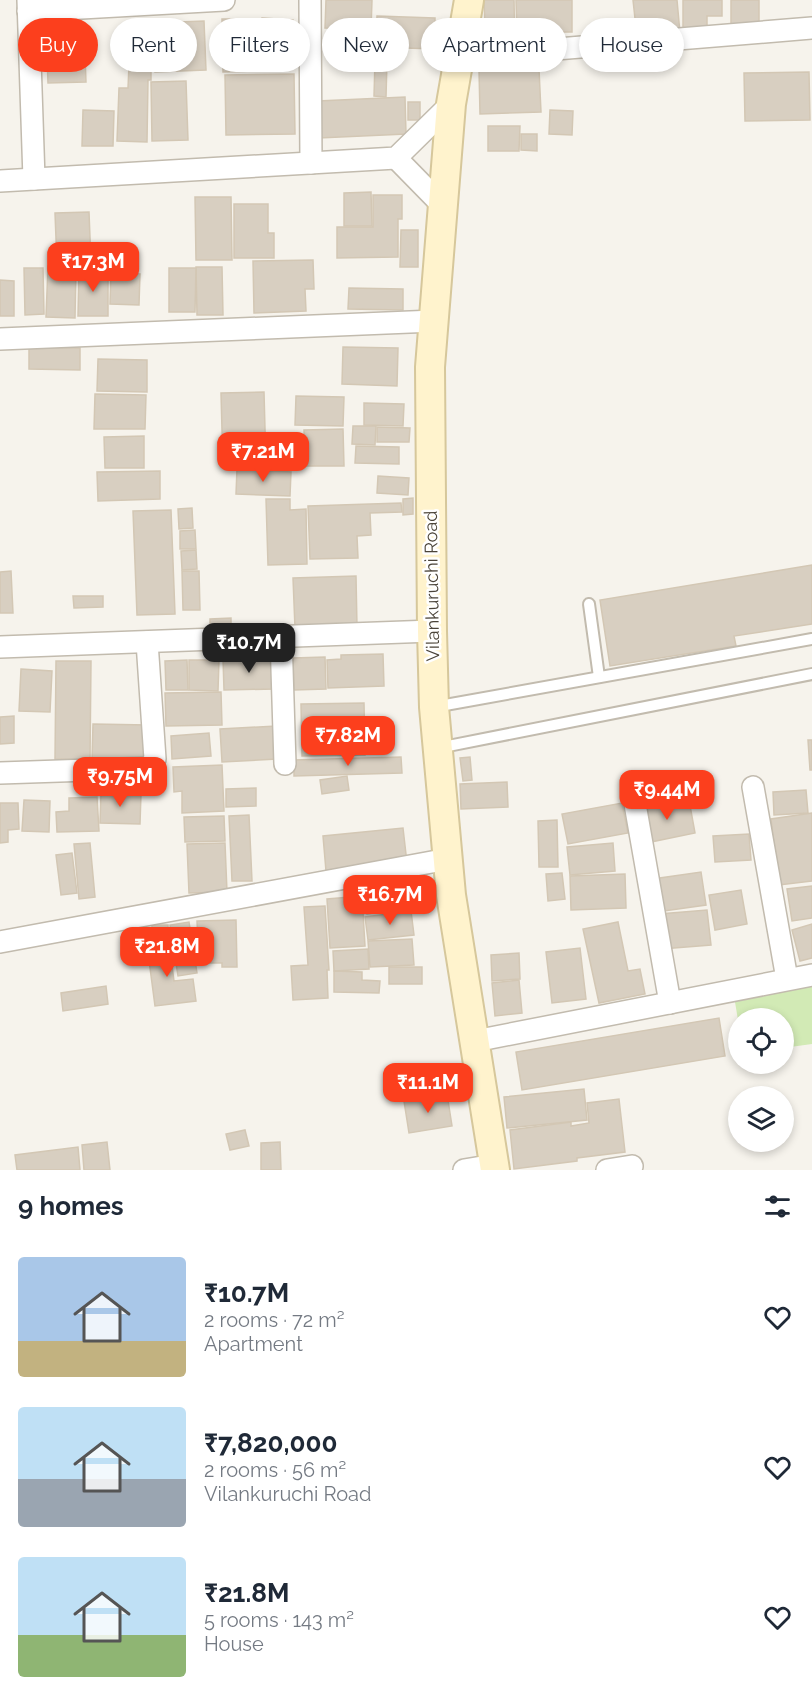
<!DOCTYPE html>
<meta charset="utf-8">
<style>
:root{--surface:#fff;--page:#f6f6f7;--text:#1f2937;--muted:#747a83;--accent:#fc3f1d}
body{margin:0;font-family:Raleway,sans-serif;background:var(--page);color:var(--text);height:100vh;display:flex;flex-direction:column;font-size:22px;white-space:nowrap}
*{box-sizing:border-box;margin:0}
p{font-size:20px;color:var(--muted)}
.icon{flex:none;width:33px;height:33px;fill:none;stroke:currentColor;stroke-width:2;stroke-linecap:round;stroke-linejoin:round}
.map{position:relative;height:1170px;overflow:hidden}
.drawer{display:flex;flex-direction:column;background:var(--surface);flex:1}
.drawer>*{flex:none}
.top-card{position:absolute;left:18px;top:18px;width:777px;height:54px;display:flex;gap:12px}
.controls{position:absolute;left:728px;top:1008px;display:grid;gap:12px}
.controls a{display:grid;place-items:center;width:66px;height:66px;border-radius:50%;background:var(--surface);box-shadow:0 3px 9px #0003;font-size:30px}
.price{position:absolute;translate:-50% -51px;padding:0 14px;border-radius:12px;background:var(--accent);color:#fff;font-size:20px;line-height:39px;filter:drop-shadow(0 2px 3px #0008)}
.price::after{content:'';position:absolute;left:50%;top:36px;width:18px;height:14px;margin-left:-9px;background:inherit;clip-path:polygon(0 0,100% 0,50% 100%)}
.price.on{background:#222;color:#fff}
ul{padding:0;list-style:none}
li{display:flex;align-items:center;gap:18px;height:150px;padding:0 18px}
li span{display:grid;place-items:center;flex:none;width:168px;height:120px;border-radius:6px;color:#555}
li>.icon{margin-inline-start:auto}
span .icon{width:72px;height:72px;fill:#fffc;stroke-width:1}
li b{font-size:26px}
h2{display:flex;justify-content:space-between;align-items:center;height:72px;padding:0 18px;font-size:26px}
.chip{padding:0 21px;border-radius:27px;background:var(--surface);box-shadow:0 3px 9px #0003;font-size:21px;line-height:54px}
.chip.on{background:var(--accent);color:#fff}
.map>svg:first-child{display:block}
.green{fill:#d2eab5}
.building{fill:#d8cfc1;stroke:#d3c7b4;stroke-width:1.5}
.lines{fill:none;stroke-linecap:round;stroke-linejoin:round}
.service-casing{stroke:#c2bbae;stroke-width:14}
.minor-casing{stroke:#c2bbae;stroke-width:24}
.secondary-casing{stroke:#d6c79b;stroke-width:32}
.service{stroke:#fff;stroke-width:10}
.minor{stroke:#fff;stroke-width:21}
.secondary{stroke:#fff3cd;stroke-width:28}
.labels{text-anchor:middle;stroke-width:5;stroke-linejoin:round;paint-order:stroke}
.street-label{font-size:18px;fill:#4b4439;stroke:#fff}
</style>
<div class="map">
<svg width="812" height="1170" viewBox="0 0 812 1170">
<rect width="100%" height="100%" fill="#f6f3ec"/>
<polygon class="green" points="812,986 812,1044 783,1048 783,1018 738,1020 735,1002"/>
<g class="building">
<polygon points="326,0 372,0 371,29 325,28"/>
<polygon points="484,0 514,0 515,52 486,52"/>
<polygon points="516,0 572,0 572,32 517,32"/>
<polygon points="633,0 677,0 680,33 637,37"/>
<polygon points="683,0 722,0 722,16 707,16 707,29 683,29"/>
<polygon points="731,0 759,0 759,27 731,28"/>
<polygon points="377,16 435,18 434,49 376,47"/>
<polygon points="262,18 293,20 292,64 260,63"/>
<polygon points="222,19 257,19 258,71 223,72"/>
<polygon points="204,21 206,70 155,72 153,23"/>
<polygon points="84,27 86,82 48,83 46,28"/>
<polygon points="375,61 387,61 386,97 374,96"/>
<polygon points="129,65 151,65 151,80 148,80 147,142 117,141 119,88 128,88"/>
<polygon points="539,69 541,112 480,114 479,70"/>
<polygon points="809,72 810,120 745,121 744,73"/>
<polygon points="294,74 295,134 226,135 225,75"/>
<polygon points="186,81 188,140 152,141 151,82"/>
<polygon points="405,97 406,134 319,138 318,101"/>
<rect x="408" y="102" width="12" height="18"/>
<polygon points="83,110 114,111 113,146 82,146"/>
<polygon points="550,110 573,111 572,135 549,134"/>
<polygon points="488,126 520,126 519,151 488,151"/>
<polygon points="521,134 537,134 537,151 521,150"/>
<polygon points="371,192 372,226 344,226 344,193"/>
<polygon points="373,195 402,195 402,219 398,219 398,257 337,258 337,227 373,227"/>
<polygon points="195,197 231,197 232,260 196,260"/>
<polygon points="234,204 268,204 268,233 274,233 274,258 234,258"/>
<polygon points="89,212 91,263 57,264 55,213"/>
<polygon points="401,230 418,230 418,267 400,267"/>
<polygon points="313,260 314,289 305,289 306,311 254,313 253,261"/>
<polygon points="48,266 76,267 75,318 46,317"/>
<polygon points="196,267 222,267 223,315 197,315"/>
<polygon points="24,268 43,268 44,314 25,315"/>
<polygon points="169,268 196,268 195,312 169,312"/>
<polygon points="79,269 108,270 108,316 78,316"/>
<polygon points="111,273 140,274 139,305 110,304"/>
<polygon points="0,280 14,281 14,316 0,316"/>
<polygon points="349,288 403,289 403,310 348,309"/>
<polygon points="29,347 80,348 80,370 29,369"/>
<polygon points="343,347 398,348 397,386 342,384"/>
<polygon points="98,359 147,360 147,392 97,391"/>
<polygon points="264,392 266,466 223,467 221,393"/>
<polygon points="95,394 146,395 145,429 94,429"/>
<polygon points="296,396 344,397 343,426 295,425"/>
<polygon points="364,403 404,404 403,426 364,425"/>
<polygon points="353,426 376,426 375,445 352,444"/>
<polygon points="377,427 410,428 409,442 377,442"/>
<polygon points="343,429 344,466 305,466 304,430"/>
<polygon points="144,436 144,468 105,468 104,437"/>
<polygon points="356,446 399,447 399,464 355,463"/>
<polygon points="237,469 291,472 290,496 236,494"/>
<polygon points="160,471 160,499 98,501 97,472"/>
<polygon points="378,476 409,478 408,495 377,493"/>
<polygon points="413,498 413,514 403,515 403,499"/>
<polygon points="266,499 290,499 290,510 306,509 307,564 268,565"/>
<polygon points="401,503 402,512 370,513 371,535 357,536 358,558 310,559 308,506"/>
<polygon points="192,508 193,528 179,529 178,509"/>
<polygon points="171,510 175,614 137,615 133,511"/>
<polygon points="195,530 196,549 180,549 180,531"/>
<polygon points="196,550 197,569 182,570 181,551"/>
<polygon points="812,565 812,624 734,636 736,646 610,666 600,600"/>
<polygon points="11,571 13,613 0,613 0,572"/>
<polygon points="182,571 199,571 200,610 183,610"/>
<polygon points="356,576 357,627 295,628 293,578"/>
<polygon points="73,596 103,596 103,607 74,608"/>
<polygon points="231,618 231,628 210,629 210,619"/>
<polygon points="383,654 384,686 328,688 327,660 341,659 341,655"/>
<polygon points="273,657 274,689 224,690 223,659"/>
<polygon points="325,657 326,689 294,690 293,658"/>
<polygon points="187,660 188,690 166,690 165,661"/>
<polygon points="189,660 219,660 218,691 189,690"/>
<polygon points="56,661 91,661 90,760 55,759"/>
<polygon points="21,669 52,671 50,712 19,711"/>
<polygon points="221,692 222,725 166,726 165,693"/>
<polygon points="364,703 365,755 302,756 301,704"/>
<polygon points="14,716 14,743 0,744 0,717"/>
<polygon points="93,724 148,725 148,762 92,760"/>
<polygon points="276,726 277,759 222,762 220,729"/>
<polygon points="209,733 211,756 172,759 171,736"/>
<polygon points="808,740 812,740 812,770 810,770"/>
<polygon points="401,757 402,773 294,776 294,760"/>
<polygon points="470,757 472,780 463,781 460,758"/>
<polygon points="222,765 224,811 182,813 182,791 174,792 173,767"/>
<polygon points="673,772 677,799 640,805 636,777"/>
<polygon points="347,776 349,790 322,794 320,780"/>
<polygon points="507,782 508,807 461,809 460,784"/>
<polygon points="256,788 256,806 226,807 226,789"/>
<polygon points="806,790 808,813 774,815 773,792"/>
<polygon points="101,793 141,794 140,824 100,823"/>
<polygon points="97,797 99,831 57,832 56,812 69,811 69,798"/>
<polygon points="24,800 50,801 49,832 22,831"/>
<polygon points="689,800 695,833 646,843 640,809"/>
<polygon points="0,803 18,803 19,829 8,830 8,842 0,843"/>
<polygon points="622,803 628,833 568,844 562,814"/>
<polygon points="812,813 812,881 779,885 771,819"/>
<polygon points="249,815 252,881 232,881 229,816"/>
<polygon points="224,816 225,841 185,842 184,817"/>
<polygon points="557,820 558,867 539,867 538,821"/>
<polygon points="403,828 407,863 326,871 323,836"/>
<polygon points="749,834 751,860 715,862 713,836"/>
<polygon points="90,843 95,897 79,899 74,844"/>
<polygon points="225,843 227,892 189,893 187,844"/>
<polygon points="613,843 615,871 570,875 567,847"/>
<polygon points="72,853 77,893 61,895 56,855"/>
<polygon points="701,872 706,905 657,912 653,879"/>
<polygon points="562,873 565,899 548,901 546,874"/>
<polygon points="625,874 626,908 571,910 570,876"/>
<polygon points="812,886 812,918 792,921 787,889"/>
<polygon points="741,890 747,924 715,930 709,895"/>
<polygon points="399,893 402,909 367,914 364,898"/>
<polygon points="362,896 365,946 330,948 327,899"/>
<polygon points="325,906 329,970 327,970 328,998 293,1000 291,966 308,965 304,907"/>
<polygon points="707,910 711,945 662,949 659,914"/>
<polygon points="411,911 414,935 368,940 365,917"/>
<polygon points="236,920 237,967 222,967 222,963 199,963 197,921"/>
<polygon points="189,922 197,973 178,976 170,925"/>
<polygon points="618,922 628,971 640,969 645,994 599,1003 583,929"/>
<polygon points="812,924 812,958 800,961 792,930"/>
<rect x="152" y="925" width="16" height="15"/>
<polygon points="412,939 414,965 370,967 368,941"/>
<polygon points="169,943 174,981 193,979 196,1001 155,1006 147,945"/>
<polygon points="580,948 586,999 552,1003 546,952"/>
<polygon points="368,949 369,969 334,971 333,951"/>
<polygon points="519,953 520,979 492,981 491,955"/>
<rect x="389" y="967" width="33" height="17"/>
<polygon points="334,971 362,972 362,980 380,981 379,993 334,992"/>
<polygon points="519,980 522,1013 495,1016 492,983"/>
<polygon points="106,986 108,1004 63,1011 61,993"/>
<polygon points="719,1018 725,1056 522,1090 516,1052"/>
<polygon points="584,1089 587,1120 507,1128 504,1097"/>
<polygon points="447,1094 452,1126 409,1133 404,1101"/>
<polygon points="619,1099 625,1152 577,1158 577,1161 514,1169 510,1130 571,1122 571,1126 589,1123 587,1103"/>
<polygon points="245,1130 249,1146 230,1150 226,1134"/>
<polygon points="107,1142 110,1170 84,1170 82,1145"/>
<polygon points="280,1142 281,1170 261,1170 261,1143"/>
<polygon points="78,1147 80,1170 17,1170 15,1155"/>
</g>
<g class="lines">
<defs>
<g id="service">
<polyline points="589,604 599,677"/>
<polyline points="434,707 812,639"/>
<polyline points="438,748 812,674"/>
</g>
<g id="minor">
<polyline points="28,0 34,179"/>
<polyline points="310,0 311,163"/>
<polyline points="28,11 224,0"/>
<polyline points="459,57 812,28"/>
<polyline points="396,158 443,206"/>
<polyline points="0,181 396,158 451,104"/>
<polyline points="0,339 434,321"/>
<polyline points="281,637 285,764"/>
<polyline points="0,647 432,631"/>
<polyline points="0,773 149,768 155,759 147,642"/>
<polyline points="753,787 787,979"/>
<polyline points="635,804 670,1003"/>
<polyline points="0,942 448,859"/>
<polyline points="475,1041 812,975"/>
<polyline points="464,1170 494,1165"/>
<polyline points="607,1170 632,1166"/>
</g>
<polyline id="secondary" points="469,0 451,104 430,367 432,631 434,707 451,895 495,1170"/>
</defs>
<use href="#service" class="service-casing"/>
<use href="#minor" class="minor-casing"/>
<use href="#secondary" class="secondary-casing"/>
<use href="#service" class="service"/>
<use href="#minor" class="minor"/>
<use href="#secondary" class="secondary"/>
</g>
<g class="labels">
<g class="street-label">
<text transform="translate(432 586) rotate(-91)" y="6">Vilankuruchi Road</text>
</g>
</g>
</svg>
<div class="controls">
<a><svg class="icon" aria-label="locate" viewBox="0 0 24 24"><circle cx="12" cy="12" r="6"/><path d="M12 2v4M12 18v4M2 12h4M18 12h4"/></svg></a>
<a><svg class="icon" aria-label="layers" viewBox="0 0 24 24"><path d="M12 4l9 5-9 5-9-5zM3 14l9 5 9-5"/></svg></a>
</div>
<b class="price" style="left:93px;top:293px">₹17.3M</b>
<b class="price" style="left:263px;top:483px">₹7.21M</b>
<b class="price on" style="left:249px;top:674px">₹10.7M</b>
<b class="price" style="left:348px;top:767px">₹7.82M</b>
<b class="price" style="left:120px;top:808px">₹9.75M</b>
<b class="price" style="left:667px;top:821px">₹9.44M</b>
<b class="price" style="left:390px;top:926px">₹16.7M</b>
<b class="price" style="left:167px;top:978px">₹21.8M</b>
<b class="price" style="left:428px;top:1114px">₹11.1M</b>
<div class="top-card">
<a class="chip on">Buy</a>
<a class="chip">Rent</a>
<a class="chip">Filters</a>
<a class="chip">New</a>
<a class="chip">Apartment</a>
<a class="chip">House</a>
</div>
</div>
<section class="drawer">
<h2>9 homes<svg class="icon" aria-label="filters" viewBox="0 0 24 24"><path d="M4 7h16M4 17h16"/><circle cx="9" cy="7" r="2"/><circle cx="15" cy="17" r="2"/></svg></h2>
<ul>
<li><span style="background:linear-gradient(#a9c7e8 70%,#c2b280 0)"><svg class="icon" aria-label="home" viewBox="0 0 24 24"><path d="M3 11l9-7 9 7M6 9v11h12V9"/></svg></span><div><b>₹10.7M</b><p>2 rooms · 72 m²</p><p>Apartment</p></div><svg class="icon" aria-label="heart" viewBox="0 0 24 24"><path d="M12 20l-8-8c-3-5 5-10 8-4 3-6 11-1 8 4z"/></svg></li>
<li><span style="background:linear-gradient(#bfe0f5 60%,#9aa5b1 0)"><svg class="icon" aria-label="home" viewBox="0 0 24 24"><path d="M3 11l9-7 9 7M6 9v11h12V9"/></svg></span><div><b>₹7,820,000</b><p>2 rooms · 56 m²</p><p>Vilankuruchi Road</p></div><svg class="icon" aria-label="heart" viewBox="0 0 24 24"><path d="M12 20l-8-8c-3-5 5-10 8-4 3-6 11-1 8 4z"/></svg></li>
<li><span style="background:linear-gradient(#bfe0f5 65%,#8fb573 0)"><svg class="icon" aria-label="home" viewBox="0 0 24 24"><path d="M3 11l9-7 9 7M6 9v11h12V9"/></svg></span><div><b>₹21.8M</b><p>5 rooms · 143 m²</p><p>House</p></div><svg class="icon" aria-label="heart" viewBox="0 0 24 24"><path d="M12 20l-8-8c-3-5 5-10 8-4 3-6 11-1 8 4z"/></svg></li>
</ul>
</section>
